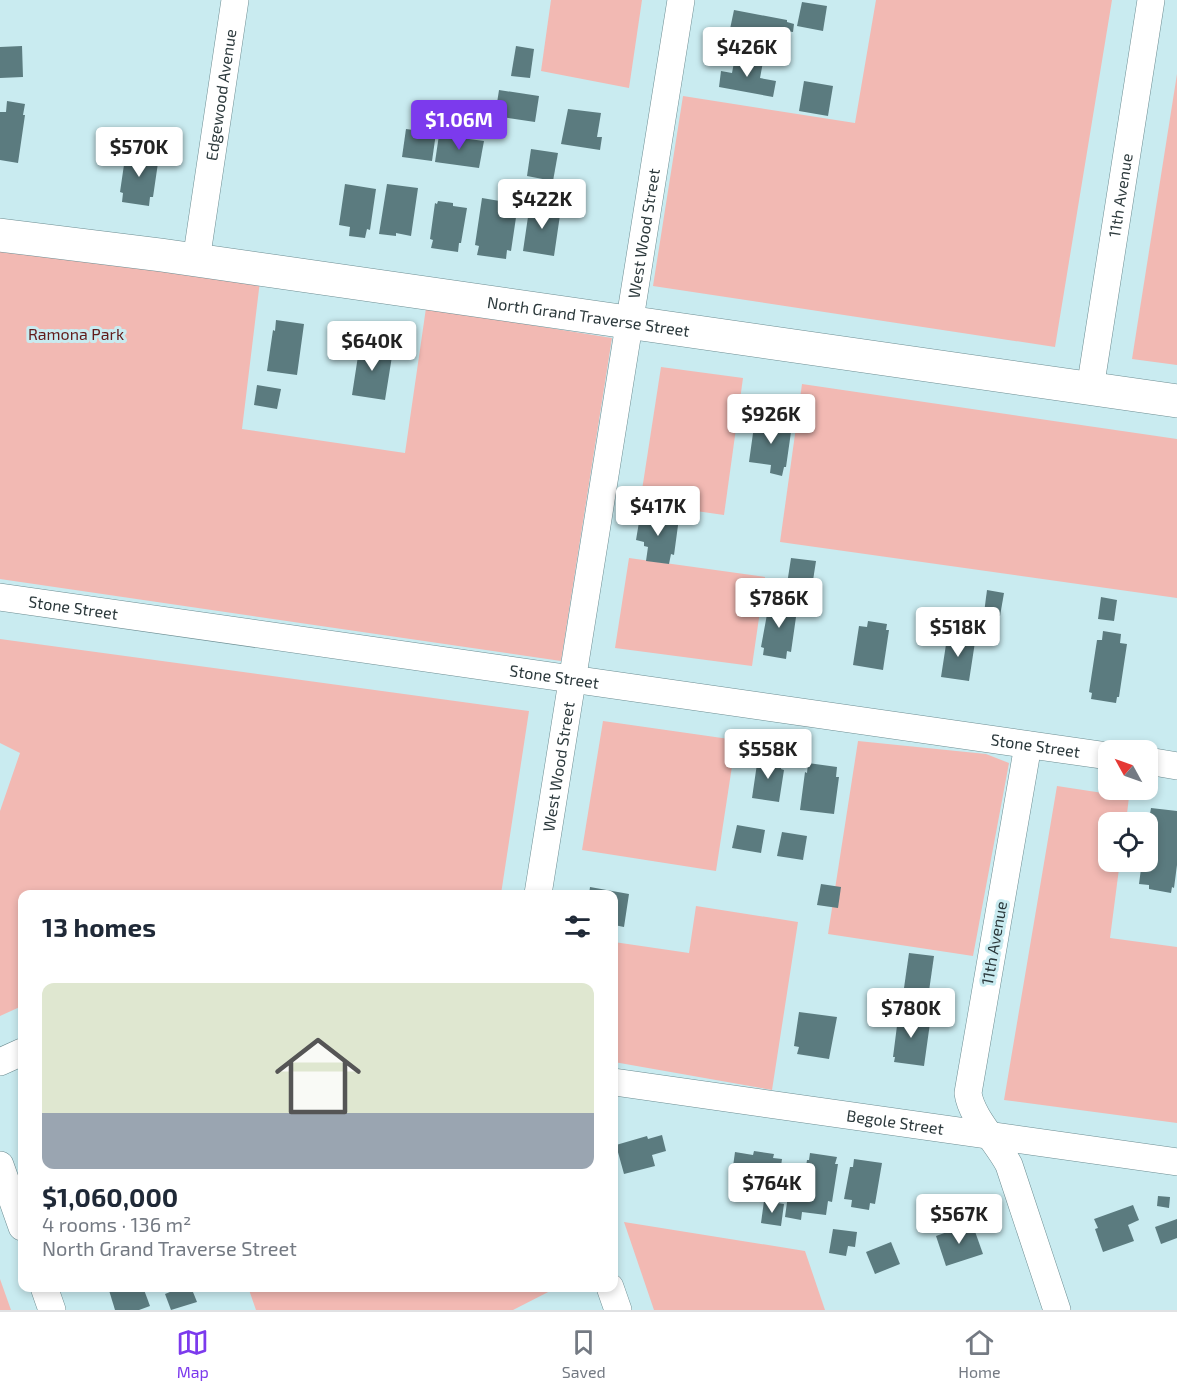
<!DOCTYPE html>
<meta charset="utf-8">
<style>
:root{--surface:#fff;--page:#f2f2f3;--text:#1f2937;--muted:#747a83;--line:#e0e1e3;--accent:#7c3aed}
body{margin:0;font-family:"Exo 2",sans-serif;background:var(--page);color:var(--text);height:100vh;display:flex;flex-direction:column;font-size:22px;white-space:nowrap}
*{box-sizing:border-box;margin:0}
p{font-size:20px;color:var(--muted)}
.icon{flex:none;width:33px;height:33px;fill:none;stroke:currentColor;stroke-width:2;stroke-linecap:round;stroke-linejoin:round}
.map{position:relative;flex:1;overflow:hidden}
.panel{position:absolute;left:18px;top:890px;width:600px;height:402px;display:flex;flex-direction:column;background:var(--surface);border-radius:12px;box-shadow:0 3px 9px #0003}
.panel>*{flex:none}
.needle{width:39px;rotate:310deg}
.buttons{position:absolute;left:1098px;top:740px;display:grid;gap:12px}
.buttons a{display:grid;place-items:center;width:60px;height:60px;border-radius:12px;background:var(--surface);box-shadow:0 3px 9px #0003;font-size:30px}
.price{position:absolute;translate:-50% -51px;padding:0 14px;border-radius:6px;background:#fff;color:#222;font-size:20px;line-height:39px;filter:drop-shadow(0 2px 3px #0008)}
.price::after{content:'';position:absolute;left:50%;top:36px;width:18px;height:14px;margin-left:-9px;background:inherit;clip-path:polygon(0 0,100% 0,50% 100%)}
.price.selected{background:var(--accent);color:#fff}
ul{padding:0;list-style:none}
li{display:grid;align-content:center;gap:12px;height:318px;padding:0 24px}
li span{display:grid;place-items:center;height:186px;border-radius:12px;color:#555}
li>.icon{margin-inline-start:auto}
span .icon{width:108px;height:108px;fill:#fffc;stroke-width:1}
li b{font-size:26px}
h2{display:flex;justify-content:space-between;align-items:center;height:72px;padding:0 24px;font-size:26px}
.menu{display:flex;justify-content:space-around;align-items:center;height:84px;border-top:2px solid var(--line);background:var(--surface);font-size:16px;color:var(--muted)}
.menu a{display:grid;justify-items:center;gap:3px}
.menu .selected{color:var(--accent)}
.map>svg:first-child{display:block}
.green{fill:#f2b9b3}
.building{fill:#5b7b7f}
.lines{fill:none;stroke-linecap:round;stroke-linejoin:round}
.street-casing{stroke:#6d8d92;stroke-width:28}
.secondary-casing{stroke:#6d8d92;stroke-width:34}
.street{stroke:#fff;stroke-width:27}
.secondary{stroke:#fff;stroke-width:33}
.labels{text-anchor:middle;stroke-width:6;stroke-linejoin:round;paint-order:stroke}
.street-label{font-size:16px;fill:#2c393c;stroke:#c9ebf0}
.park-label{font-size:16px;fill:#621b1a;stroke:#c9ebf0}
</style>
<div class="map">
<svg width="1177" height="1310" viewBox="0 0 1177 1310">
<rect width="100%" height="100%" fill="#c9ebf0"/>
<g class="green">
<polygon points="551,0 642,0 629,88 541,71"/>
<polygon points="876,0 1112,0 1055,347 653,286 683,96 855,123"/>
<polygon points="1177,74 1177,365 1132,359"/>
<polygon points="0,246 260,281 242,429 405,453 426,308 612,338 561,661 0,579"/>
<polygon points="661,367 743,378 724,515 640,503"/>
<polygon points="802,384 1177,439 1177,598 780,542"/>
<polygon points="629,558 765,577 752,666 615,648"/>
<polygon points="0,639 529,711 501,894 22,894 22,1006 0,1016 0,811 20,753 0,743"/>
<polygon points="603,721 736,740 716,871 582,850"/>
<polygon points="858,741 986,754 1009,763 973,956 828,934"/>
<polygon points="1057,786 1129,797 1126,822 1108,822 1108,861 1120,861 1110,938 1177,947 1177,1123 1004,1100"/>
<polygon points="696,906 798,922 772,1090 614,1062 614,942 689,953"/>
<polygon points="624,1222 805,1251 825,1310 654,1310"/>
<polygon points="0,1279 11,1310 0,1310"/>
<polygon points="248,1287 558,1287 513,1310 256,1310"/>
</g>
<g class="building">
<polygon points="802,2 827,6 823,31 797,26"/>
<polygon points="734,10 787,20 787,22 794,24 793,32 785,31 784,37 769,34 766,50 736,45 738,31 730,29"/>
<polygon points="22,46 23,77 0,78 0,47"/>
<polygon points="516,46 534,49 530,78 511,76"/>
<polygon points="735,57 763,62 760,78 776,81 773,97 719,87 721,71 732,73"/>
<polygon points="804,81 833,86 828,116 799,111"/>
<polygon points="499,90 539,96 535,122 495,116"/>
<polygon points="7,101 25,104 23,115 25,115 18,163 0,160 0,112 6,112"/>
<polygon points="568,109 601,113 597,137 602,137 600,150 561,144"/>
<polygon points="406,129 436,133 432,161 402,157"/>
<polygon points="439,135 484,141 479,168 435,162"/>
<polygon points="531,149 558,153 553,181 527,176"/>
<polygon points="126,151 159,156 153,197 150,197 149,206 122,202 123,193 120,192"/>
<polygon points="345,184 376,189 370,230 367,229 365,238 349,236 350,227 339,225"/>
<polygon points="387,184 418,188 411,236 396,233 396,236 379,234"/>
<polygon points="482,198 518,204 511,251 507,250 506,259 477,255 479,246 475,245"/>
<polygon points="438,201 453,203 453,206 467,208 461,243 459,243 458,252 431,248 433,240 430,239 435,203 437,204"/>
<polygon points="540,202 556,205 555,214 560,215 554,256 523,251 529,210 539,211"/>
<polygon points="276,320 304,324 297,375 267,371 273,330 275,331"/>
<polygon points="360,343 384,346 383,349 393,350 385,400 352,395"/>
<polygon points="257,385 281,389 277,409 254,405"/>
<polygon points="761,419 788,423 787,431 791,432 786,467 784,467 782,476 770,473 771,465 749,462 754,426 759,427"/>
<polygon points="649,514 679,518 674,555 671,554 669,564 646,561 648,547 644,546 644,542 636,540 640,516 648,517"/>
<polygon points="791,558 816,561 812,587 787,584"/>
<polygon points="987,590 1004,593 1000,616 984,613"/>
<polygon points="1101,597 1117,600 1114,621 1098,619"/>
<polygon points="770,598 792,601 790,616 796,617 791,652 787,651 786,659 763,655 764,648 761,647"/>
<polygon points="868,621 887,624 886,630 889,630 883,670 853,665 859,626 867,627"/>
<polygon points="1103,631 1121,634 1120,643 1127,644 1119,697 1117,697 1116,703 1091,699 1092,693 1089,692 1097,640 1102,640"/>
<polygon points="952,632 967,634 966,641 975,642 969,681 941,677 947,638 951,639"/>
<polygon points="758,757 783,760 781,769 784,770 779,802 752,798"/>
<polygon points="808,763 837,767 836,777 839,777 834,814 800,810 805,772 807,773"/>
<polygon points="1151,808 1177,811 1177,865 1174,888 1172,887 1171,893 1149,889 1149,885 1139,884 1142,861 1148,861 1148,825"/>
<polygon points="737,825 765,830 761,853 732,848"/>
<polygon points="782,832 807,836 803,860 777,856"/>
<polygon points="821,884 841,887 838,908 817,905"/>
<polygon points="590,887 629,894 624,927 614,925 614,894 589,894"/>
<polygon points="909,953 934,956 929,991 904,988"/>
<polygon points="904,1010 924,1013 922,1022 930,1023 924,1066 894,1062 895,1057 893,1057 898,1018 903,1019"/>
<polygon points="799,1012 837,1017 829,1059 797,1054 799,1047 794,1046"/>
<polygon points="662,1135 666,1151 652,1155 655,1166 624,1174 616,1145 647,1136 648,1139"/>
<polygon points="754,1151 774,1154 773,1158 782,1159 777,1195 730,1188 735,1152 753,1155"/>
<polygon points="810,1153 837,1157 835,1164 838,1164 832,1202 828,1201 826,1215 802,1212 801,1220 785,1217 788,1195 801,1197 807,1160 809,1160"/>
<polygon points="854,1159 882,1163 875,1204 870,1203 869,1210 851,1207 852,1200 844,1199 850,1167 853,1167"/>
<polygon points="1158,1196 1170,1197 1169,1208 1157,1206"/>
<polygon points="764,1201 784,1204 781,1226 761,1223"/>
<polygon points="1133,1205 1139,1220 1128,1225 1134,1241 1103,1252 1095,1229 1098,1228 1094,1219"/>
<polygon points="1177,1219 1177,1238 1161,1244 1155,1227"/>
<polygon points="972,1223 983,1254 946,1266 936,1236"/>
<polygon points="833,1229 857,1232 855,1247 848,1246 846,1256 829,1253"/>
<polygon points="891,1242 900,1264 875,1274 866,1252"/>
<polygon points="108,1287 143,1287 150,1306 139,1310 115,1310"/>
<polygon points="182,1287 191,1287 197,1302 171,1310 165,1294"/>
</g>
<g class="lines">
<defs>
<g id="street">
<path id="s1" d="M196,261L235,0"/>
<path id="s2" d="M1090,389L1151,0"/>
<path id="s3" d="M0,597L1108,756"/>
<path d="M1028,745L968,1093C971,1117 998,1143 1009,1165L1057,1310"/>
<polyline points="1148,761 1177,766"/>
<path id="s4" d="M538,894L681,0"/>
<polyline points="0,1062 22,1052"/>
<path id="s5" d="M614,1082L1177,1162"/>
<polyline points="0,1165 22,1227"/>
<polyline points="44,1287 52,1310"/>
<polyline points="610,1287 618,1310"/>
</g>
<g id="secondary">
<path id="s6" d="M0,235L161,255L1177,401"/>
</g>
</defs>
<use href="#street" class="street-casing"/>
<use href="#secondary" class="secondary-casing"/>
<use href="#street" class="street"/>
<use href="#secondary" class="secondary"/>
</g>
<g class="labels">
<g class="street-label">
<text dy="6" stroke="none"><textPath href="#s1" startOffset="168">Edgewood Avenue</textPath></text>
<text dy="6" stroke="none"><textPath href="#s2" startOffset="196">11th Avenue</textPath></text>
<text dy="6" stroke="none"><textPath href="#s4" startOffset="669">West Wood Street</textPath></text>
<text dy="6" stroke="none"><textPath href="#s6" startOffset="594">North Grand Traverse Street</textPath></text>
<text dy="6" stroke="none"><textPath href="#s3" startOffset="74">Stone Street</textPath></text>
<text dy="6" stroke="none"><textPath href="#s3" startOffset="560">Stone Street</textPath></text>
<text dy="6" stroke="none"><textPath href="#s3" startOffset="1046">Stone Street</textPath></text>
<text dy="6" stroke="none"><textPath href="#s4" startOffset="129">West Wood Street</textPath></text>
<text transform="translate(994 943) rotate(-80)" y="6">11th Avenue</text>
<text dy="6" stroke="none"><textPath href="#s5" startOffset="284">Begole Street</textPath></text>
</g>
<g class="park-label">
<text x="76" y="340">Ramona Park</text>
</g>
</g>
</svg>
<div class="buttons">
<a><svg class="needle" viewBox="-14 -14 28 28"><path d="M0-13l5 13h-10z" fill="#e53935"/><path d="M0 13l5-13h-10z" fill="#747a83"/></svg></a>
<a><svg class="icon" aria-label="locate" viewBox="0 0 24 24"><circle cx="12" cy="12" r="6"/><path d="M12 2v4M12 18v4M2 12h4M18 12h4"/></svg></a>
</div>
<b class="price" style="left:747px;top:78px">$426K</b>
<b class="price selected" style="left:459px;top:151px">$1.06M</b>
<b class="price" style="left:139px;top:178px">$570K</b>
<b class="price" style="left:542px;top:230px">$422K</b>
<b class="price" style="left:372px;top:372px">$640K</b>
<b class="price" style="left:771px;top:445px">$926K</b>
<b class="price" style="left:658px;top:537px">$417K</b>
<b class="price" style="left:779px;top:629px">$786K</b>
<b class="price" style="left:958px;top:658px">$518K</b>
<b class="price" style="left:768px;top:780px">$558K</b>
<b class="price" style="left:911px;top:1039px">$780K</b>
<b class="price" style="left:772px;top:1214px">$764K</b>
<b class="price" style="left:959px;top:1245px">$567K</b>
<section class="panel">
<h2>13 homes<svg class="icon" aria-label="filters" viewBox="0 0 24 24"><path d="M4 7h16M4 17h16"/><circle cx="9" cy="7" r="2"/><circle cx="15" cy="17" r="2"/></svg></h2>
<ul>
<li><span style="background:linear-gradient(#dfe7d0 70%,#9aa5b1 0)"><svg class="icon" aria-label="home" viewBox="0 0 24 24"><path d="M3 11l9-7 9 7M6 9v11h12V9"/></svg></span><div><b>$1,060,000</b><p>4 rooms · 136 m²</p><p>North Grand Traverse Street</p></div></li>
</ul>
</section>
</div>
<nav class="menu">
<a class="selected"><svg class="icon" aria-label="map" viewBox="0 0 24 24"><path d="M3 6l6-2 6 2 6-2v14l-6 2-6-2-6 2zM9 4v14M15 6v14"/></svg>Map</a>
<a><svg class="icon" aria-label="saved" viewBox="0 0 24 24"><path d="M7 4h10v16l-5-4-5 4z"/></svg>Saved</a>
<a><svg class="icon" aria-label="home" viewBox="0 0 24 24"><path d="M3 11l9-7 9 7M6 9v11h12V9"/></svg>Home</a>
</nav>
